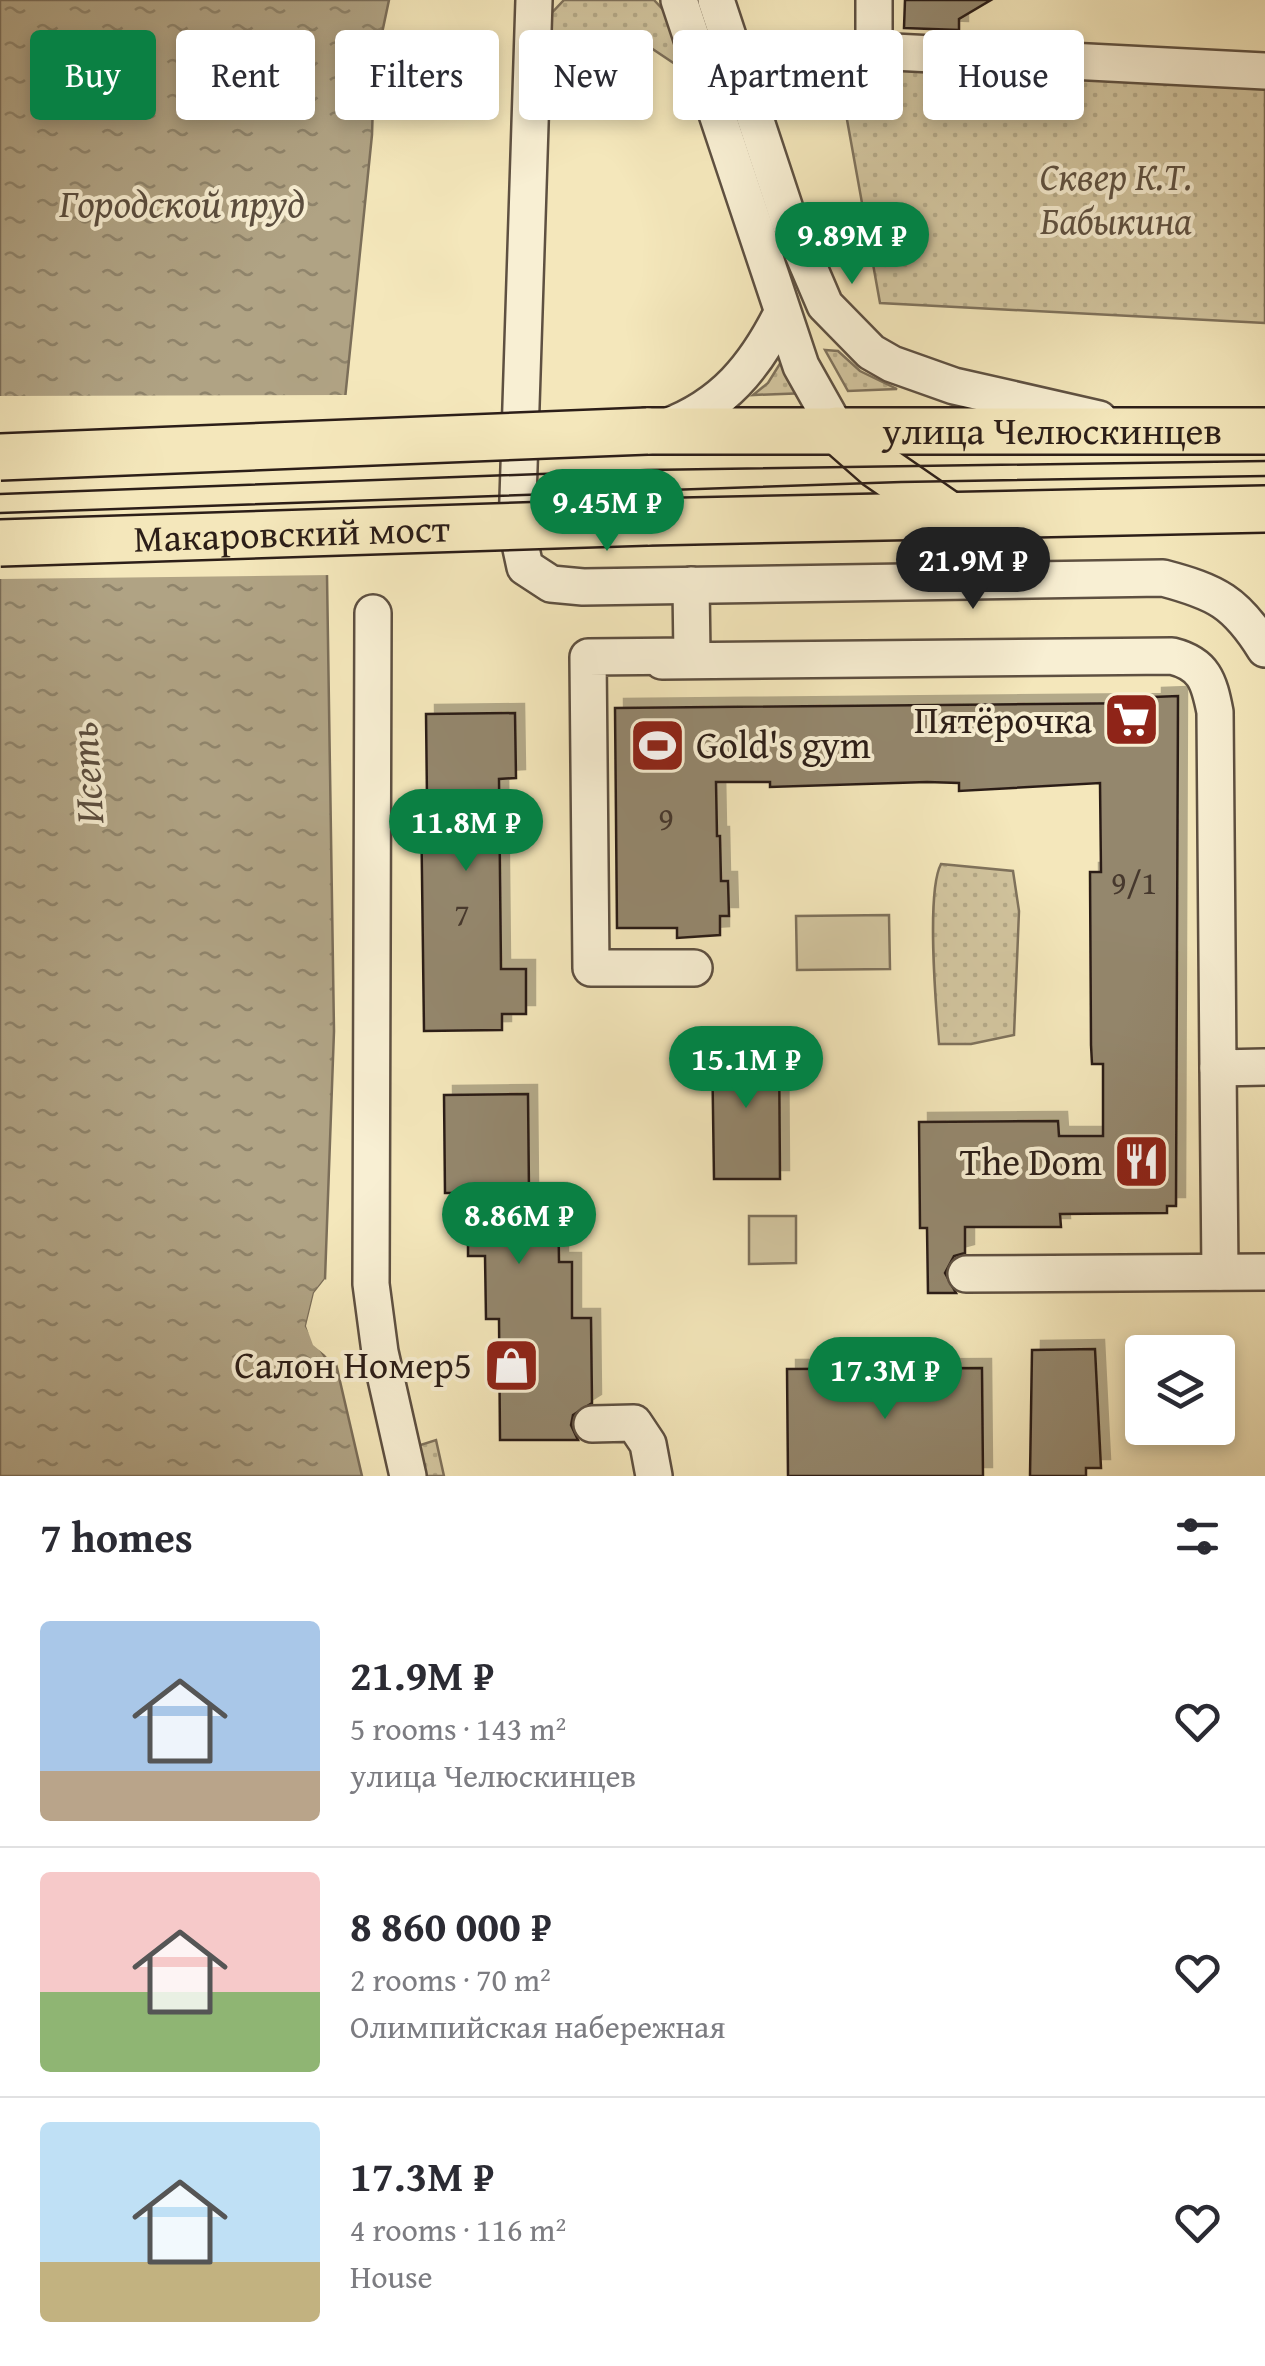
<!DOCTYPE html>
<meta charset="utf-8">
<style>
:root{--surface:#fff;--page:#f7f7f7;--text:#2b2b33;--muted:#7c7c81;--line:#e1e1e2;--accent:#0b8043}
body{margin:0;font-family:"Gentium Book Plus",serif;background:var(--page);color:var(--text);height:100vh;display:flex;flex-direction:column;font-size:38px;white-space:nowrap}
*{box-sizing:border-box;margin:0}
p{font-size:32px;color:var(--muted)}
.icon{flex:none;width:55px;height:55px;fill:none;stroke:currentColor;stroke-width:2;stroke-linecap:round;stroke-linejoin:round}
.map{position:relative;height:1476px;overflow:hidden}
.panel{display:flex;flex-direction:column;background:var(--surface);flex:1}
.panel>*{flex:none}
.hud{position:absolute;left:30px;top:30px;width:1205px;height:90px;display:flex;gap:20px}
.fabs{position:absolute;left:1125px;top:1335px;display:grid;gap:20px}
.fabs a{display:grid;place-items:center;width:110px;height:110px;border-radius:10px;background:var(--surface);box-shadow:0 5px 15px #0003;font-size:50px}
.price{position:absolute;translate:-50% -85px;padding:0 22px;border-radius:35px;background:var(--accent);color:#fff;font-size:32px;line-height:65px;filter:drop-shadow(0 2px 5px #0008)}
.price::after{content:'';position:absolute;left:50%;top:60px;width:30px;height:22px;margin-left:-15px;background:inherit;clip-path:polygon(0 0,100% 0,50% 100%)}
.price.current{background:#222;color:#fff}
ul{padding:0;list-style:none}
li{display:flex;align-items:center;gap:30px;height:250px;padding:0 40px}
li+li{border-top:2px solid var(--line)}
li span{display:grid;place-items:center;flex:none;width:280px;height:200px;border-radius:10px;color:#555}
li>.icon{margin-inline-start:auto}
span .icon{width:120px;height:120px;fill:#fffc;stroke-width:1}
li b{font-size:42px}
h2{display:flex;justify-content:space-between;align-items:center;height:120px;padding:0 40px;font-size:42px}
.chip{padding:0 35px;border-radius:10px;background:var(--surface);box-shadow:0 5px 15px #0003;font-size:35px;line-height:90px}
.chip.current{background:var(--accent);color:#fff}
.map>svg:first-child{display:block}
.green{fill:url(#green-dots);stroke:#7f725c;stroke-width:2.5}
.pitch{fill:#d2c59f;stroke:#7f725c;stroke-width:2.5}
.water{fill:url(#water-ripples);stroke:#7b6e59;stroke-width:2.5}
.pier{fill:#f4e7bb}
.building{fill:#94876d;stroke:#2c1e18;stroke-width:2.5;filter:url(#shadow)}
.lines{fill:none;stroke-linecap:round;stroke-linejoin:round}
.minor-casing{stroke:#5e5041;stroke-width:40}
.major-casing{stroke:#2c1e18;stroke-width:50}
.minor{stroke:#f8efd3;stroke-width:35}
.major{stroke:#f4e7bb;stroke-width:45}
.tram{stroke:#2c1e18;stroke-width:2.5}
.major-bridge-casing{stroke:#2c1e18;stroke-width:50;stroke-linecap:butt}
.major-bridge{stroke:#f4e7bb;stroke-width:45}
.labels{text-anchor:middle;stroke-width:8;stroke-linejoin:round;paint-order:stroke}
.number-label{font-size:32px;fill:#46382d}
.park-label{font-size:38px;font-style:italic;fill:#5e5040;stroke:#f8efd3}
.street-label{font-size:38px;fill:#2c1e18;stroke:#f8efd3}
.poi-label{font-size:38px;fill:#2c1e18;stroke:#f8efd3;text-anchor:end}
.water-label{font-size:40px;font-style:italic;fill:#5a4d3e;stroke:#f8efd3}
</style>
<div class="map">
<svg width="1265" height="1476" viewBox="0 0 1265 1476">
<defs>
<pattern id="green-dots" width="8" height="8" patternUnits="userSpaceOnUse" patternTransform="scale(2.5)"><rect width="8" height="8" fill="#d2c59f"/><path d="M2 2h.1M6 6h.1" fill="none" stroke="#b4a988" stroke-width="1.8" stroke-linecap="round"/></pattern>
<pattern id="water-ripples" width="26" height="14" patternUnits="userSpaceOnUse" patternTransform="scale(2.5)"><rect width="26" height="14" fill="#b0a384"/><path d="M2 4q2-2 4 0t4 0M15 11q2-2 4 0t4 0" fill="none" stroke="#8f846b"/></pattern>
<filter id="shadow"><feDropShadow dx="9" dy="-9" stdDeviation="0" flood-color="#0004"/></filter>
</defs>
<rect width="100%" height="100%" fill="#f4e7bb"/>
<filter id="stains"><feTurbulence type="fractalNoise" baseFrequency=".002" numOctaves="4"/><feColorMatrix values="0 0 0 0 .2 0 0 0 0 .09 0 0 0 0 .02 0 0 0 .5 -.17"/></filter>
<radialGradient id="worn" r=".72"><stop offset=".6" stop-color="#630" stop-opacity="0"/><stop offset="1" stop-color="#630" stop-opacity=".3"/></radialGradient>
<g class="green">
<polygon points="564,0 654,0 667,14 684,70 651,48 548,39 546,19"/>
<polygon points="837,64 1265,89 1265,323 880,303"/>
<polygon points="825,350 838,351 860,371 897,389 848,391"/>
<polygon points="786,354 807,393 753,395 768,383"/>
<path d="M941,864L1013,871L1019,911L1014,1035L971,1044H939C936,1007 926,892 941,864Z"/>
<polygon points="436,1440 444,1476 423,1476 417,1446"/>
</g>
<g class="pitch">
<polygon points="889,915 890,969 797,970 796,916"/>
<polygon points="749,1216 796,1216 796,1263 749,1264"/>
</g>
<polygon class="water" points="0,0 389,0 374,71 372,135 327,575 334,1031 325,1279 314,1293 306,1326 325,1357 336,1364 362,1476 0,1476"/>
<g class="pier">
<polygon points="348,395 332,575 0,579 0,396"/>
<polygon points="325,1279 329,1283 319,1295 311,1325 318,1342 338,1360 336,1364 313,1345 306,1326 314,1293"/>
</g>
<g class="building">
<polygon points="905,0 991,0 959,19 959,30 904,28"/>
<polygon points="1178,696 1176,1206 1167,1206 1167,1213 1060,1214 1061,1227 965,1227 965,1253 954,1256 945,1273 956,1293 928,1293 927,1228 920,1228 919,1122 1058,1121 1059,1136 1103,1136 1103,1064 1092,1064 1091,1045 1090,872 1101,872 1100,783 959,791 959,783 927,782 770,787 770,782 716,782 717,836 720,836 721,881 728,881 729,916 720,916 720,935 677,938 677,928 617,928 615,708 1153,703 1153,697"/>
<polygon points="515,713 516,778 499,779 501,969 526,969 526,1014 502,1014 502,1030 424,1031 421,799 427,799 426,714"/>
<polygon points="779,1042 780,1179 714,1179 712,1043"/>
<polygon points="528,1094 529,1192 558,1192 559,1262 572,1262 572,1318 591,1318 592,1403 573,1415 571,1425 578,1440 500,1440 499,1319 486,1319 485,1256 468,1256 468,1193 445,1193 444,1095"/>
<polygon points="1095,1349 1101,1468 1086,1468 1086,1476 1030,1476 1032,1350"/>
<polygon points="982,1368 983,1476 788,1476 787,1369"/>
</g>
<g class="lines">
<defs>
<g id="minor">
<path d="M534,0L517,530L525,567L551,584L583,587L1163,578C1216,592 1236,602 1265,649"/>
<polyline points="679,0 801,366 837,430"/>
<polyline points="716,0 789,221 825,305 871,352 892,364 954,386 1099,419"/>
<polyline points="874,0 874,51 1265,71"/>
<path d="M666,427C723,406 755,367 782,313"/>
<polyline points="691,585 692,656 588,657 591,968 694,968"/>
<polyline points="373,613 371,1284 380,1352 408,1476"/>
<path d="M662,661L1172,656C1204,664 1209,681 1215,712L1218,1068L1265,1067"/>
<polyline points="1218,1068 1220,1272"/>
<polyline points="966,1274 1265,1272"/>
<polyline points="592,1424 634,1423 648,1444 654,1476"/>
</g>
<g id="major">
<polyline points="837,430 878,466 946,513"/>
<path id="s1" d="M647,431H1265"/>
<polyline points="647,522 1265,509"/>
</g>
</defs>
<use href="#minor" class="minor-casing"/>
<use href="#major" class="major-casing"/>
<use href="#minor" class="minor"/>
<use href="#major" class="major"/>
<g class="tram">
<polyline points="0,494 647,470 1265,461"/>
<polyline points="0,513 901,482 1265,476"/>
</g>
<defs>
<g id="major-bridge">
<polyline points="0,457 647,431"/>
<path id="s2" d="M0,543L647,522"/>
</g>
</defs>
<use href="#major-bridge" class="major-bridge-casing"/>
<use href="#major-bridge" class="major-bridge"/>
</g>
<defs>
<symbol id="supermarket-square" viewBox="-11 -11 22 22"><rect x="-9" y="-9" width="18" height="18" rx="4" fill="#8f2418" stroke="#f8efd3"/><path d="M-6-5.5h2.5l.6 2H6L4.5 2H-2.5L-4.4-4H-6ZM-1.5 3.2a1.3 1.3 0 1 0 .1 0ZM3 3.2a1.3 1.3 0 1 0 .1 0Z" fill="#fff"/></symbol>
<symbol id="stadium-square" viewBox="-11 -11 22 22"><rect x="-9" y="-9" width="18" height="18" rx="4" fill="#8f2418" stroke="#f8efd3"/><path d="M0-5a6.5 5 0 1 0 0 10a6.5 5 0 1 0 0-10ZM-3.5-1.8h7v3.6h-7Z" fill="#fff"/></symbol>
<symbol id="restaurant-square" viewBox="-11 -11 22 22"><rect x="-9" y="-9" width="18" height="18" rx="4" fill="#8f2418" stroke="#f8efd3"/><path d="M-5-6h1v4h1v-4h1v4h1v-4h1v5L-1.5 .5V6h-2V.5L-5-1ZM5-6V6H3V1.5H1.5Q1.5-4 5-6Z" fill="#fff"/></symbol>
<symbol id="shop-square" viewBox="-11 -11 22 22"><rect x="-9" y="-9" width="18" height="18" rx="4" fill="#8f2418" stroke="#f8efd3"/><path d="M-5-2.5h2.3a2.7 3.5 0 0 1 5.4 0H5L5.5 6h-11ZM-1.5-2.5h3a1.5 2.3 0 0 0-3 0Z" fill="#fff"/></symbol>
</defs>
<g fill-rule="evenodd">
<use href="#supermarket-square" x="1100" y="688" width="63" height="63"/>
<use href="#stadium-square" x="626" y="714" width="63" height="63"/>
<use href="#restaurant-square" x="1110" y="1130" width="63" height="63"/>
<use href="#shop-square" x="480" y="1334" width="63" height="63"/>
</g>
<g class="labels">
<g class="number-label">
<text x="666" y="830">9</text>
<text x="1134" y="894">9/1</text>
<text x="462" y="926">7</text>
</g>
<g class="park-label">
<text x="1116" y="190">Сквер К.Т.<tspan x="1116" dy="44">Бабыкина</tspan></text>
</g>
<g class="street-label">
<text dy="13" stroke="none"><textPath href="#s1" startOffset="405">улица Челюскинцев</textPath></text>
<text dy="13" stroke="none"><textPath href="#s2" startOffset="292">Макаровский мост</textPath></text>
</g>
<g class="poi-label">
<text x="1092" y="733">Пятёрочка</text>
<text x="696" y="758" text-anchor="start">Gold's gym</text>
<text x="1102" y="1175">The Dom</text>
<text x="472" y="1378">Салон Номер5</text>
</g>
<g class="water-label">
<text x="182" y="217">Городской пруд</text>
<text transform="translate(86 773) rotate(-94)" y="14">Исеть</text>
</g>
</g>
<rect width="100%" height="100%" filter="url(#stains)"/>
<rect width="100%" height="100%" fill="url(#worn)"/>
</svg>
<div class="fabs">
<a><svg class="icon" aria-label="layers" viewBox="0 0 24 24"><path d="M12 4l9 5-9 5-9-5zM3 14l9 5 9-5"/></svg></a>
</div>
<b class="price" style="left:852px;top:287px">9.89M ₽</b>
<b class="price" style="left:607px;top:554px">9.45M ₽</b>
<b class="price current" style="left:973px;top:612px">21.9M ₽</b>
<b class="price" style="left:466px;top:874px">11.8M ₽</b>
<b class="price" style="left:746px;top:1111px">15.1M ₽</b>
<b class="price" style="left:519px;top:1267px">8.86M ₽</b>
<b class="price" style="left:885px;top:1422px">17.3M ₽</b>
<div class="hud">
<a class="chip current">Buy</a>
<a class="chip">Rent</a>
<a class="chip">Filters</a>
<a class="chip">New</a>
<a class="chip">Apartment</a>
<a class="chip">House</a>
</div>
</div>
<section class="panel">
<h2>7 homes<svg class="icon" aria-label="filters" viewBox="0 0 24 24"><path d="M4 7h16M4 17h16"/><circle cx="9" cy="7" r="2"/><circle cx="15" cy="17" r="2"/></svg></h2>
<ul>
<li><span style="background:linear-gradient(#a9c7e8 75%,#b9a48a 0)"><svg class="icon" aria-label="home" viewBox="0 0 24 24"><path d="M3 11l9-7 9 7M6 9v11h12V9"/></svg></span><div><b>21.9M ₽</b><p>5 rooms · 143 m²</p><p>улица Челюскинцев</p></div><svg class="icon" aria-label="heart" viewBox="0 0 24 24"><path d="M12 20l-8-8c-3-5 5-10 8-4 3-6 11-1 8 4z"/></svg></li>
<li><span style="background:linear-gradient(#f6c9c9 60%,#8fb573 0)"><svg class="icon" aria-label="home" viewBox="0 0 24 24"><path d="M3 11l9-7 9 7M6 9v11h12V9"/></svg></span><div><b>8 860 000 ₽</b><p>2 rooms · 70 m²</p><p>Олимпийская набережная</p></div><svg class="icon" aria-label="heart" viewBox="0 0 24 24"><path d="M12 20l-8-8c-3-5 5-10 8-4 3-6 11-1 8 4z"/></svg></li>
<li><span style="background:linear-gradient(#bfe0f5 70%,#c2b280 0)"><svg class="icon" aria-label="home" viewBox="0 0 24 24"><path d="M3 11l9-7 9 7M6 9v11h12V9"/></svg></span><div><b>17.3M ₽</b><p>4 rooms · 116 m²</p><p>House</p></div><svg class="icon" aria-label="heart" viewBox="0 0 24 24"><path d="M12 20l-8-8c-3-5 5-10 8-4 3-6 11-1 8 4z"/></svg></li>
</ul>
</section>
